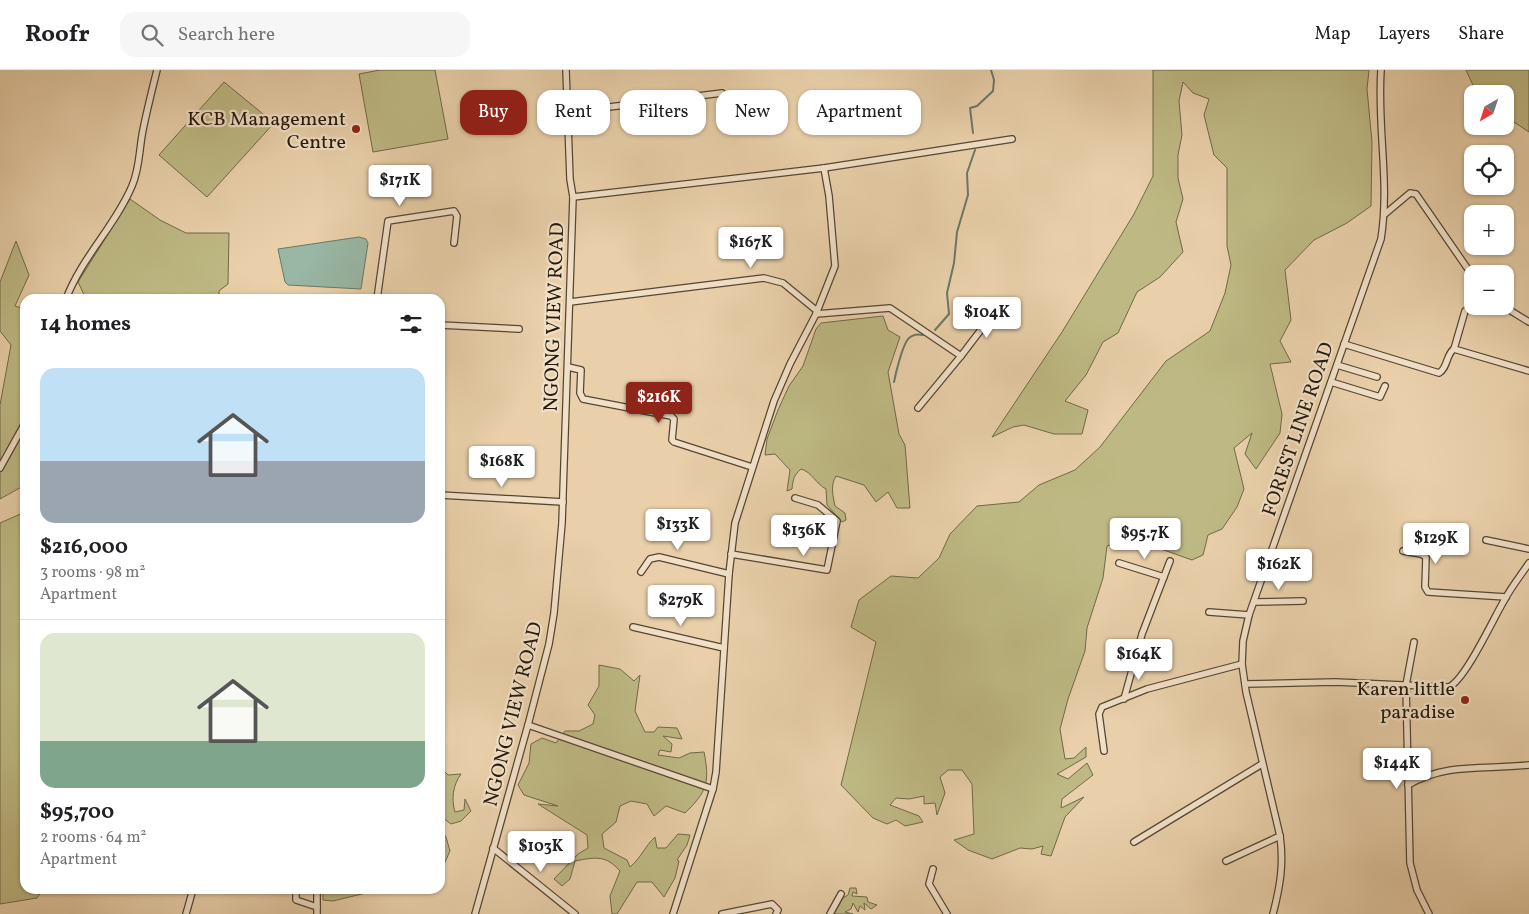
<!DOCTYPE html>
<meta charset="utf-8">
<style>
:root{--surface:#fff;--page:#f6f6f6;--text:#202124;--muted:#757577;--line:#e0e0e0;--accent:#8f2418}
body{margin:0;font-family:Vollkorn,serif;background:var(--page);color:var(--text);height:100vh;display:flex;flex-direction:column;font-size:19px;white-space:nowrap}
*{box-sizing:border-box;margin:0}
p{font-size:16px;color:var(--muted)}
.icon{flex:none;width:28px;height:28px;fill:none;stroke:currentColor;stroke-width:2;stroke-linecap:round;stroke-linejoin:round}
.map{position:relative;flex:1;overflow:hidden}
.drawer{position:absolute;left:20px;top:224px;width:425px;height:600px;display:flex;flex-direction:column;background:var(--surface);border-radius:15px;box-shadow:0 1px 4px #0004}
.drawer>*{flex:none}
.hud{position:absolute;left:460px;top:20px;width:475px;height:45px;display:flex;gap:10px}
.needle{width:32px;rotate:219deg}
.tools{position:absolute;left:1464px;top:15px;display:grid;gap:10px}
.tools a{display:grid;place-items:center;width:50px;height:50px;border-radius:10px;background:var(--surface);box-shadow:0 1px 4px #0004;font-size:25px}
.price{position:absolute;translate:-50% -42px;padding:0 11px;border-radius:5px;background:#fff;color:#222;font-size:16px;line-height:32px;filter:drop-shadow(0 1px 2px #0008)}
.price::after{content:'';position:absolute;left:50%;top:30px;width:15px;height:11px;margin-left:-8px;background:inherit;clip-path:polygon(0 0,100% 0,50% 100%)}
.price.current{background:var(--accent);color:#fff}
ul{padding:0;list-style:none}
li{display:grid;align-content:center;gap:10px;height:265px;padding:0 20px}
li+li{border-top:1px solid var(--line)}
li span{display:grid;place-items:center;height:155px;border-radius:15px;color:#555}
li>.icon{margin-inline-start:auto}
span .icon{width:90px;height:90px;fill:#fffc;stroke-width:1}
li b{font-size:21px}
h2{display:flex;justify-content:space-between;align-items:center;height:60px;padding:0 20px;font-size:21px}
.tag{padding:0 18px;border-radius:15px;background:var(--surface);box-shadow:0 1px 4px #0004;font-size:18px;line-height:45px}
.tag.current{background:var(--accent);color:#fff}
header{display:flex;align-items:center;gap:30px;box-sizing:border-box;height:70px;padding:0 25px;background:var(--surface);border-bottom:1px solid var(--line)}
header strong{font-size:24px}
nav{display:flex;gap:28px;margin-inline-start:auto;font-size:18px}
.search{width:350px;height:45px;background:var(--page);display:flex;align-items:center;gap:12px;box-sizing:border-box;padding:0 18px;border-radius:15px;color:var(--muted);font-size:19px}
.map>svg:first-child{display:block}
.green{fill:#beb984;stroke:#706947}
.water{fill:#98b7a5;stroke:#697867}
.lines{fill:none;stroke-linecap:round;stroke-linejoin:round}
.stream{stroke:#697867;stroke-width:2}
.street-casing{stroke:#544732;stroke-width:8}
.street{stroke:#f1e0c8;stroke-width:5.5}
.poi-dot{fill:#8f2418;stroke:#f1e0c8;stroke-width:2}
.labels{text-anchor:middle;stroke-width:4.5;stroke-linejoin:round;paint-order:stroke}
.poi-label{font-size:20px;fill:#23190a;stroke:#f1e0c8;text-anchor:end}
.street-label{font-size:20px;fill:#23190a;stroke:#f1e0c8}
</style>
<header>
<strong>Roofr</strong>
<div class="search"><svg class="icon" aria-label="search" viewBox="0 0 24 24"><circle cx="10" cy="10" r="6"/><path d="M15 15l6 6"/></svg>Search here</div>
<nav><a>Map</a><a>Layers</a><a>Share</a></nav>
</header>
<div class="map">
<svg width="1529" height="844" viewBox="0 0 1529 844">
<rect width="100%" height="100%" fill="#e9d0aa"/>
<filter id="stains"><feTurbulence type="fractalNoise" baseFrequency=".004" numOctaves="4"/><feColorMatrix values="0 0 0 0 .2 0 0 0 0 .09 0 0 0 0 .02 0 0 0 .5 -.17"/></filter>
<radialGradient id="worn" r=".72"><stop offset=".6" stop-color="#630" stop-opacity="0"/><stop offset="1" stop-color="#630" stop-opacity=".3"/></radialGradient>
<g class="green">
<polygon points="380,0 435,0 448,69 373,82 359,4"/>
<polygon points="1153,0 1369,0 1367,19 1372,72 1371,136 1347,153 1314,170 1285,200 1291,250 1280,271 1291,292 1270,294 1282,344 1280,363 1256,399 1245,384 1252,363 1234,378 1244,419 1237,437 1222,459 1208,465 1203,485 1192,490 1130,468 1107,476 1103,508 1087,558 1085,581 1068,629 1060,659 1065,689 1074,688 1086,677 1086,687 1057,704 1068,709 1087,693 1093,705 1062,729 1061,738 1084,727 1065,747 1051,786 1041,784 1043,776 1032,779 1020,778 992,789 968,780 954,770 974,764 972,714 962,700 948,700 940,707 945,723 937,745 935,733 924,734 924,726 909,729 896,728 890,735 919,746 923,752 905,756 896,750 887,754 873,748 841,715 876,572 851,557 859,530 891,506 918,508 939,488 950,464 977,436 1019,432 1039,415 1075,400 1100,377 1166,291 1210,261 1225,223 1231,195 1227,176 1227,98 1214,85 1204,45 1209,29 1193,23 1183,12 1179,31 1182,65 1178,85 1178,108 1183,129 1176,152 1183,182 1160,207 1137,222 1118,263 1103,272 1086,305 1065,331 1088,340 1082,364 1054,364 1024,355 1013,357 992,367 1062,262 1134,144 1153,106"/>
<polygon points="1466,0 1529,0 1529,62 1505,46 1505,24 1477,24"/>
<polygon points="224,12 274,53 207,127 159,85"/>
<polygon points="130,129 160,150 186,163 229,163 228,214 219,221 219,229 86,229 78,212"/>
<polygon points="16,171 29,205 15,236 25,239 25,415 0,429 0,335 11,275 0,261 0,212"/>
<path d="M883,246L888,260L900,267L888,302L899,364L905,375L910,438H897L888,422L876,432L864,415L836,406C830,416 833,425 835,436L845,443L846,450L842,452L827,435L826,419C816,414 812,402 801,399C794,405 793,409 792,419L787,421L790,400L775,384L765,385L767,369L778,340L789,316L803,296L816,259L821,253Z"/>
<polygon points="25,442 25,819 43,819 37,828 0,834 0,453"/>
<path d="M599,595L620,599L634,611L640,605L635,641L645,662H654L658,657L677,658L682,669L663,666L672,674L671,682L660,680L658,685L679,688L690,683L704,682C710,712 707,722 685,743L666,736L654,746L647,734L631,731L620,736L616,752L602,764L604,778L627,790L630,797C641,788 645,776 655,767L657,778H666L678,764L690,765L687,775L677,790L679,791L675,808L664,827L652,812H637L617,844H612L610,826L620,801C606,785 596,787 575,791L570,809L562,816L554,809L578,784L588,778L587,765L538,734L558,736L524,725L518,715L529,693L531,674L542,668L556,673L565,661H579L593,654L595,645L588,635L599,616Z"/>
<path d="M440,697L448,705L461,704C453,715 451,729 455,742L464,740L465,729L471,741L461,751L451,754L443,748L440,735Z"/>
<polygon points="440,759 446,767 450,781 440,803"/>
<polygon points="850,818 856,818 857,824 853,822 852,826 867,827 868,832 877,835 871,839 864,833 865,840 860,836 858,842 853,833 851,839 845,842 853,844 834,844 843,828 848,825"/>
<polygon points="323,819 382,819 333,831 323,830"/>
</g>
<polygon class="water" points="359,167 366,169 368,173 361,219 288,215 285,212 278,179"/>
<g class="lines">
<g class="stream">
<polyline points="973,63 970,38 977,36 993,21 994,10 991,0"/>
<polyline points="935,260 949,244 947,223 954,193 957,162 968,125 967,103 975,80"/>
<path d="M894,312C896,302 902,277 908,269C912,265 918,264 923,265"/>
</g>
<defs>
<g id="street">
<polyline points="569,42 722,23"/>
<polyline points="824,98 1012,69"/>
<polyline points="573,127 824,98 829,126 835,196 816,244 790,294 774,331 735,453 729,504 716,702 713,719 673,844"/>
<polyline points="1385,144 1410,123 1416,124 1472,205"/>
<path d="M66,229C82,187 115,156 132,116C140,98 139,79 143,60C147,40 152,20 157,0"/>
<polyline points="377,229 388,151 454,141 457,146 454,173"/>
<polyline points="570,232 764,208 783,213 817,241"/>
<polyline points="1503,236 1529,252"/>
<polyline points="816,244 890,238 961,286 918,338"/>
<polyline points="440,255 519,259"/>
<path d="M1344,274L1439,303C1448,298 1446,284 1454,279L1529,301"/>
<polyline points="1454,279 1465,241"/>
<polyline points="961,286 996,240"/>
<polyline points="1337,295 1377,307"/>
<polyline points="568,297 581,300 580,323 583,329 671,346 674,349 672,370 674,372 752,397"/>
<polyline points="1331,312 1380,327 1385,316"/>
<polyline points="0,398 25,353"/>
<polyline points="440,425 563,432"/>
<polyline points="1486,470 1529,479"/>
<polyline points="1403,481 1421,484 1426,487 1425,517 1428,522 1506,527"/>
<polyline points="731,484 827,500 837,451 818,435 795,428"/>
<polyline points="1119,493 1164,507"/>
<polyline points="641,502 650,489 659,487 729,504"/>
<polyline points="1254,532 1303,531"/>
<polyline points="1209,542 1249,545"/>
<polyline points="633,557 724,578"/>
<polyline points="1414,572 1406,615 1410,793 1417,820 1429,844"/>
<path d="M1245,614L1335,612L1449,617C1466,609 1494,547 1505,529C1512,516 1521,505 1529,493"/>
<polyline points="1124,629 1142,564 1170,491"/>
<polyline points="528,655 713,719"/>
<polyline points="1104,681 1099,644 1102,637 1147,619 1242,594"/>
<path d="M1408,715C1448,692 1485,700 1529,695"/>
<polyline points="1134,772 1262,694"/>
<polyline points="493,778 575,844"/>
<polyline points="1226,791 1280,766"/>
<polyline points="933,799 929,814 947,844"/>
<polyline points="296,819 296,830 317,837"/>
<polyline points="186,844 193,819"/>
<polyline points="317,844 317,819"/>
<polyline points="475,844 528,655 549,574 554,543 562,453 573,127 570,109 566,0"/>
<polyline points="722,844 772,834 778,840 776,844"/>
<polyline points="830,844 841,824"/>
<path d="M1273,844C1280,817 1284,794 1280,766L1246,622L1242,594L1243,571L1249,545L1381,169C1390,112 1377,57 1381,0"/>
</g>
</defs>
<use href="#street" class="street-casing"/>
<use href="#street" class="street"/>
</g>
<g class="poi-dot">
<circle cx="356" cy="59" r="5"/>
<circle cx="1465" cy="630" r="5"/>
</g>
<g class="labels">
<g class="poi-label">
<text x="346" y="55">KCB Management<tspan x="346" dy="23">Centre</tspan></text>
<text x="1455" y="625">Karen little<tspan x="1455" dy="23">paradise</tspan></text>
</g>
<g class="street-label">
<text transform="translate(553 247) rotate(-88)" y="7">NGONG VIEW ROAD</text>
<text transform="translate(1297 359) rotate(-71)" y="7">FOREST LINE ROAD</text>
<text transform="translate(512 644) rotate(-76)" y="7">NGONG VIEW ROAD</text>
</g>
</g>
<rect width="100%" height="100%" filter="url(#stains)"/>
<rect width="100%" height="100%" fill="url(#worn)"/>
</svg>
<div class="tools">
<a><svg class="needle" viewBox="-14 -14 28 28"><path d="M0-13l5 13h-10z" fill="#e53935"/><path d="M0 13l5-13h-10z" fill="#757577"/></svg></a>
<a><svg class="icon" aria-label="locate" viewBox="0 0 24 24"><circle cx="12" cy="12" r="6"/><path d="M12 2v4M12 18v4M2 12h4M18 12h4"/></svg></a>
<a>+</a>
<a>−</a>
</div>
<b class="price" style="left:400px;top:137px">$171K</b>
<b class="price" style="left:751px;top:199px">$167K</b>
<b class="price" style="left:987px;top:269px">$104K</b>
<b class="price current" style="left:659px;top:354px">$216K</b>
<b class="price" style="left:502px;top:418px">$168K</b>
<b class="price" style="left:678px;top:481px">$133K</b>
<b class="price" style="left:804px;top:487px">$136K</b>
<b class="price" style="left:1145px;top:490px">$95.7K</b>
<b class="price" style="left:1436px;top:495px">$129K</b>
<b class="price" style="left:1279px;top:521px">$162K</b>
<b class="price" style="left:681px;top:557px">$279K</b>
<b class="price" style="left:1139px;top:611px">$164K</b>
<b class="price" style="left:1397px;top:720px">$144K</b>
<b class="price" style="left:541px;top:803px">$103K</b>
<div class="hud">
<a class="tag current">Buy</a>
<a class="tag">Rent</a>
<a class="tag">Filters</a>
<a class="tag">New</a>
<a class="tag">Apartment</a>
</div>
<section class="drawer">
<h2>14 homes<svg class="icon" aria-label="filters" viewBox="0 0 24 24"><path d="M4 7h16M4 17h16"/><circle cx="9" cy="7" r="2"/><circle cx="15" cy="17" r="2"/></svg></h2>
<ul>
<li><span style="background:linear-gradient(#bfe0f5 60%,#9aa5b1 0)"><svg class="icon" aria-label="home" viewBox="0 0 24 24"><path d="M3 11l9-7 9 7M6 9v11h12V9"/></svg></span><div><b>$216,000</b><p>3 rooms · 98 m²</p><p>Apartment</p></div></li>
<li><span style="background:linear-gradient(#dfe7d0 70%,#7fa58c 0)"><svg class="icon" aria-label="home" viewBox="0 0 24 24"><path d="M3 11l9-7 9 7M6 9v11h12V9"/></svg></span><div><b>$95,700</b><p>2 rooms · 64 m²</p><p>Apartment</p></div></li>
</ul>
</section>
</div>
